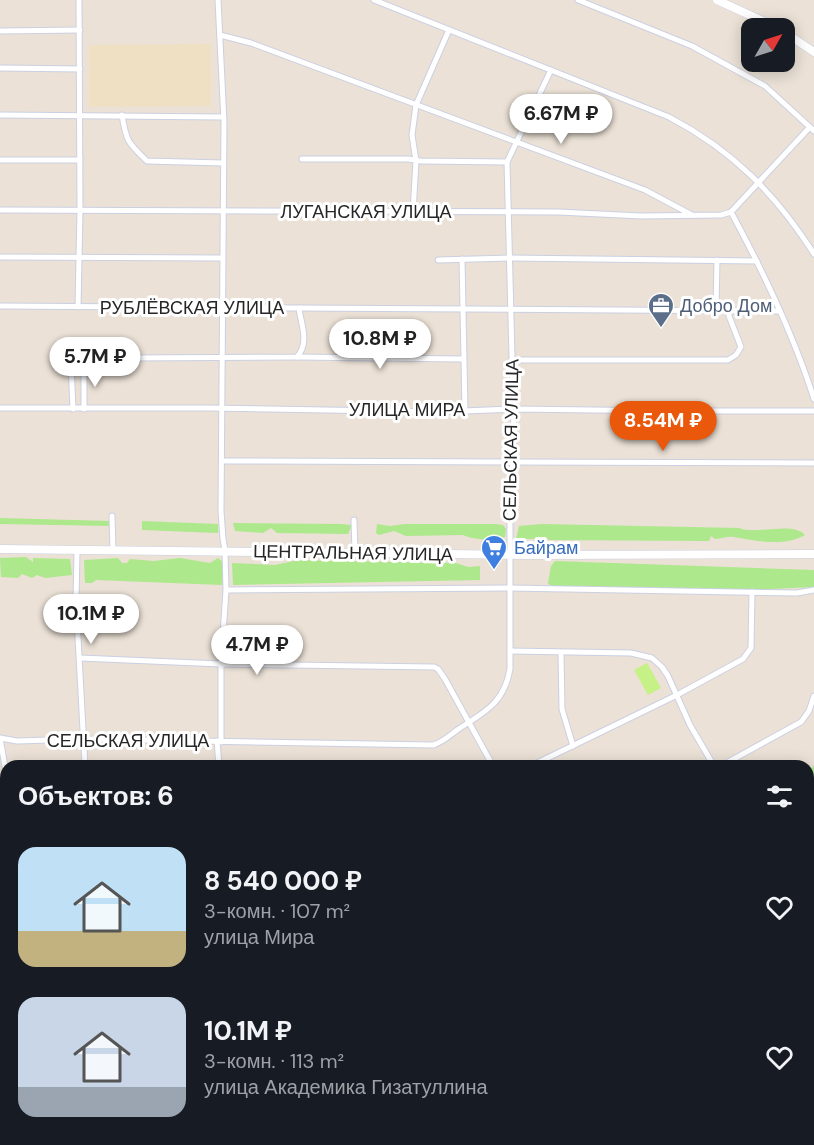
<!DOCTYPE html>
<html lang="ru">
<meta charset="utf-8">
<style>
:root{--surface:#171b24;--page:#20242c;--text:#f1f3f6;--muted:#9ea1a6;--accent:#ea580c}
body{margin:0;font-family:"DM Sans",sans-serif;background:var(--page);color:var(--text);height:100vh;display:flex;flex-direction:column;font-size:22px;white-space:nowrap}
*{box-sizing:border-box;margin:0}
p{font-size:20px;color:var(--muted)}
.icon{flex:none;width:33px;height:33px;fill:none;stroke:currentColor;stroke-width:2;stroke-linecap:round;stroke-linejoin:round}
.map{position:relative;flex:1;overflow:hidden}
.sheet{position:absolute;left:0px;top:760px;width:814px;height:386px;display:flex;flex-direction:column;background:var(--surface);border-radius:18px 18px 0 0;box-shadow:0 3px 15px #0003}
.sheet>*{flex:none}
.needle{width:39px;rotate:51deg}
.fabs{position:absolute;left:741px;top:18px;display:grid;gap:12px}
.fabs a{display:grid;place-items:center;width:54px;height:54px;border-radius:12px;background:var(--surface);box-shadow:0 3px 15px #0003;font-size:30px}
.price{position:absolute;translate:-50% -51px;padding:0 14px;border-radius:21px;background:#fff;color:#222;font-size:20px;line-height:39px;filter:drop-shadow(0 2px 3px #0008)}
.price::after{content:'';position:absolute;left:50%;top:36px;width:18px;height:14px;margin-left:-9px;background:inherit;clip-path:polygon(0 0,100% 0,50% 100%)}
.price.on{background:var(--accent);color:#fff}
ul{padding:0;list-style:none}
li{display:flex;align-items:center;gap:18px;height:150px;padding:0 18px}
li span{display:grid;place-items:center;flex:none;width:168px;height:120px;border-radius:18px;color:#555}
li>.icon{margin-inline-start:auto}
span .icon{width:72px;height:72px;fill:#fffc;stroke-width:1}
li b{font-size:26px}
h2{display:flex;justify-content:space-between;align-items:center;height:72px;padding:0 18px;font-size:26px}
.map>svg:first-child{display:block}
.education{fill:#efe0c3}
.green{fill:#ade88c}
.pitch{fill:#c6f186}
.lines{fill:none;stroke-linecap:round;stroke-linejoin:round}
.street-casing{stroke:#cbd0e2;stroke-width:7}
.secondary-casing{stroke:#cbd0e2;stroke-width:9}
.highway-casing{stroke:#fff;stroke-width:12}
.street{stroke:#fff;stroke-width:5}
.secondary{stroke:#fff;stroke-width:8}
.highway{stroke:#ff964d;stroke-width:10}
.rail-casing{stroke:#999db3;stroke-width:4}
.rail{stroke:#fff;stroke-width:1.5;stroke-dasharray:4.5;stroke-linecap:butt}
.labels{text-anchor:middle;stroke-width:6;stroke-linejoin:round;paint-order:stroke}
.street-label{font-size:18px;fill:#262626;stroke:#fff}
.service-label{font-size:18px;fill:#4e5e75;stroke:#fff;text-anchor:start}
.shop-label{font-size:18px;fill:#366cbe;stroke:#fff;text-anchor:start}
</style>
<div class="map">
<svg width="814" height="1145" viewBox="0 0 814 1145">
<rect width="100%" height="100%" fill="#ebe1d6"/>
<polygon class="education" points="211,44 211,106 89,107 89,45"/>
<g class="green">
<polygon points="0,518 110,521 110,526 0,524"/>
<polygon points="142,521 218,524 218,533 142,530"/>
<polygon points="233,523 340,524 352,525 348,534 277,533 271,528 263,533 235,531"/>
<path d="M377,524L390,526L405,524H495L503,525L506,529L505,537C493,541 474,540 463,535L406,536L394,531L379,535L376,533Z"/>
<path d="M542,524L739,528C757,535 793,521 805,535C785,547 756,541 734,537C728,536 721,539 715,539L711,536L709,541L549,540L545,537L535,539H516L519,526Z"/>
<polygon points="26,557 33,562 33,558 70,559 72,575 45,578 37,575 32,578 22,574 18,578 1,577 0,558"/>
<polygon points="118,558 122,563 127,563 130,559 154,561 180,558 210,563 218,558 224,563 222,585 96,580 92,583 85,583 84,560"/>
<polygon points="298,560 456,563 468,567 480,566 480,580 233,585 232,563 275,565"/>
<polygon points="555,561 814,570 814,587 749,590 551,586 548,583 551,566"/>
<polygon points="814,766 814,895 809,898 808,771"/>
<polygon points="401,1140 488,1140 474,1145 397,1145"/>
</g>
<polygon class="pitch" points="647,663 661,688 648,695 634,670"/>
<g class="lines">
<defs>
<g id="street">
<polyline points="218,0 224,122 221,511 223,539 225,550 226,590 221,664 221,742"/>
<path d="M374,0L669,117C732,150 776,194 814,254"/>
<polyline points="578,0 692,46 765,86 814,131"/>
<polyline points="0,31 80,30"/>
<polyline points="220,35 251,43 645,190 692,215"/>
<polyline points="0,68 80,69"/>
<polyline points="0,115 224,117"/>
<path d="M122,115C126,141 128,143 147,161L223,163"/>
<polyline points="302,159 408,159 421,161 507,162"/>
<polyline points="0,160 80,160"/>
<polyline points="0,210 559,212 641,216 721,215 731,212"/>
<polyline points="413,212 416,161 412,135 416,105 449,30"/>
<path d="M731,212C764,273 793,333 814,399"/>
<polyline points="731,212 810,127"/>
<polyline points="0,257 222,258"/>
<polyline points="462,259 465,411"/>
<polyline points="438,260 510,258 757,261"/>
<polyline points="0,306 780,311"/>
<polyline points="78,307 80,210 79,0"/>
<polyline points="716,311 717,260"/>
<polyline points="297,357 463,359"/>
<path d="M130,358L297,357C310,342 301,325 299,308"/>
<polyline points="512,360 728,360 736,355 741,347 729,316 729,311"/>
<polyline points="71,363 73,409"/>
<polyline points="84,368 84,409"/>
<polyline points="0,408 208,408 440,412 513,409 674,411 814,411"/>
<polyline points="222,461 814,463"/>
<polyline points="112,516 113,551"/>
<polyline points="354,520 355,553"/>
<polyline points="77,551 76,601 85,766"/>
<polyline points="226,590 510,588 797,593 814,590"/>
<polyline points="510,651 631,653 652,658 662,667 668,676 690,725 714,766"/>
<polyline points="561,653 562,709 573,746"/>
<polyline points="80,658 221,664 434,667 438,669 445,679 493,766"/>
<path d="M0,738L17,741L83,739L433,745C443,742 449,736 457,730C484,712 504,704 510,669V522L514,435L507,162L551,70"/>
<polyline points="0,738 6,772"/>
<polyline points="217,741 219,766"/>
<polyline points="531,766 677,695 743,659 751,648 752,592"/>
<polyline points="721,766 801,722 809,711 814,696"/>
<polyline points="0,914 6,913"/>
<polyline points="0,1014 6,1034 0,1037"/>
<polyline points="0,1118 6,1116"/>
<polyline points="122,1140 124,1145"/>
<polyline points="180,1140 181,1145"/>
<polyline points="199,1145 214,1142 267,1145"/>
<polyline points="287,1145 288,1140"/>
</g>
<g id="secondary">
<polyline points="717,0 778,28"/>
<polyline points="784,32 814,52"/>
<polyline points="0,549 534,555 814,554"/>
</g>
<g id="highway">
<polyline points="808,924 814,922"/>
<polyline points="808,938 814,935"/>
<polyline points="548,1145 553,1140"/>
<polyline points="563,1145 567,1140"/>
</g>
</defs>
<use href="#street" class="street-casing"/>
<use href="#secondary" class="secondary-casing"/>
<use href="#highway" class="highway-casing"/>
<use href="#street" class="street"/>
<use href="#secondary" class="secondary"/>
<use href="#highway" class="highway"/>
<defs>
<g id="rail">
<polyline points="808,987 814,985"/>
<polyline points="808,1009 814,1009"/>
<polyline points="645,1145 649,1140"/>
</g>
</defs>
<use href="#rail" class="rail-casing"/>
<use href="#rail" class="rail"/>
</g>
<defs>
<symbol id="office-pin" viewBox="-11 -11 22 30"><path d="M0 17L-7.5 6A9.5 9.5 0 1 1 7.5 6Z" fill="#5c6f8a" stroke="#fff"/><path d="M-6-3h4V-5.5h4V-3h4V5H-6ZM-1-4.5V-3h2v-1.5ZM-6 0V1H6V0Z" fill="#fff"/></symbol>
<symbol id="supermarket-pin" viewBox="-11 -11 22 30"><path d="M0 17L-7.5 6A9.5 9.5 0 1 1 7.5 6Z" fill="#3f7fe0" stroke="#fff"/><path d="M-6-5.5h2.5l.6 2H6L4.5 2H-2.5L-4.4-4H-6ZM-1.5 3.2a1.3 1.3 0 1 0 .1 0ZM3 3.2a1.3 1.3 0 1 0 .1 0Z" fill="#fff"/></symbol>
</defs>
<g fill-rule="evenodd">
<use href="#office-pin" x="646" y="291" width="30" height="40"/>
<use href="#supermarket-pin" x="479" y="533" width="30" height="40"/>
</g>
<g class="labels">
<g class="street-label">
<text x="366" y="218">ЛУГАНСКАЯ УЛИЦА</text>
<text x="192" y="314">РУБЛЁВСКАЯ УЛИЦА</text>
<text x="407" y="416">УЛИЦА МИРА</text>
<text transform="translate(511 440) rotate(-89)" y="6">СЕЛЬСКАЯ УЛИЦА</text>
<text transform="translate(353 553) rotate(1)" y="6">ЦЕНТРАЛЬНАЯ УЛИЦА</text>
<text x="128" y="747">СЕЛЬСКАЯ УЛИЦА</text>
</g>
<g class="service-label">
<text x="680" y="312">Добро Дом</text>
</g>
<g class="shop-label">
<text x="514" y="554">Байрам</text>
</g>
</g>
</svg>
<div class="fabs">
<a><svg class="needle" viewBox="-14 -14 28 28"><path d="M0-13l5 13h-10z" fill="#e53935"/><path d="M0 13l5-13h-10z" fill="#9ea1a6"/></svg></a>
</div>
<b class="price" style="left:561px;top:145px">6.67M ₽</b>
<b class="price" style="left:380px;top:370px">10.8M ₽</b>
<b class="price" style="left:95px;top:388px">5.7M ₽</b>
<b class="price on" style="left:663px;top:452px">8.54M ₽</b>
<b class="price" style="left:91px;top:645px">10.1M ₽</b>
<b class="price" style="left:257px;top:676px">4.7M ₽</b>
<section class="sheet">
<h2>Объектов: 6<svg class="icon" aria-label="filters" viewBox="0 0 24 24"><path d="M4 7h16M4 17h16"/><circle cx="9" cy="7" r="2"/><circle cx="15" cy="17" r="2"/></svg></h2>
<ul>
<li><span style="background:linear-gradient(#bfe0f5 70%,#c2b280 0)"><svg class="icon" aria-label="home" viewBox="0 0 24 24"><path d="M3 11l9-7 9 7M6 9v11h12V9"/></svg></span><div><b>8 540 000 ₽</b><p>3-комн. · 107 m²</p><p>улица Мира</p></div><svg class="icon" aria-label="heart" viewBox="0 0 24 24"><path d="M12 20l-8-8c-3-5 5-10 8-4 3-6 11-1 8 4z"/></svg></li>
<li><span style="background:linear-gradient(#c9d6e8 75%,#9aa5b1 0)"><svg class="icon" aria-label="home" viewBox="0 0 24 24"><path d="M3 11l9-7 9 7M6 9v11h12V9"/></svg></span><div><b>10.1M ₽</b><p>3-комн. · 113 m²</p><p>улица Академика Гизатуллина</p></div><svg class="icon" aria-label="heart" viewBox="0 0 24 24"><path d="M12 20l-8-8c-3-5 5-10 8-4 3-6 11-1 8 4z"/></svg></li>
</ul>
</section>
</div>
